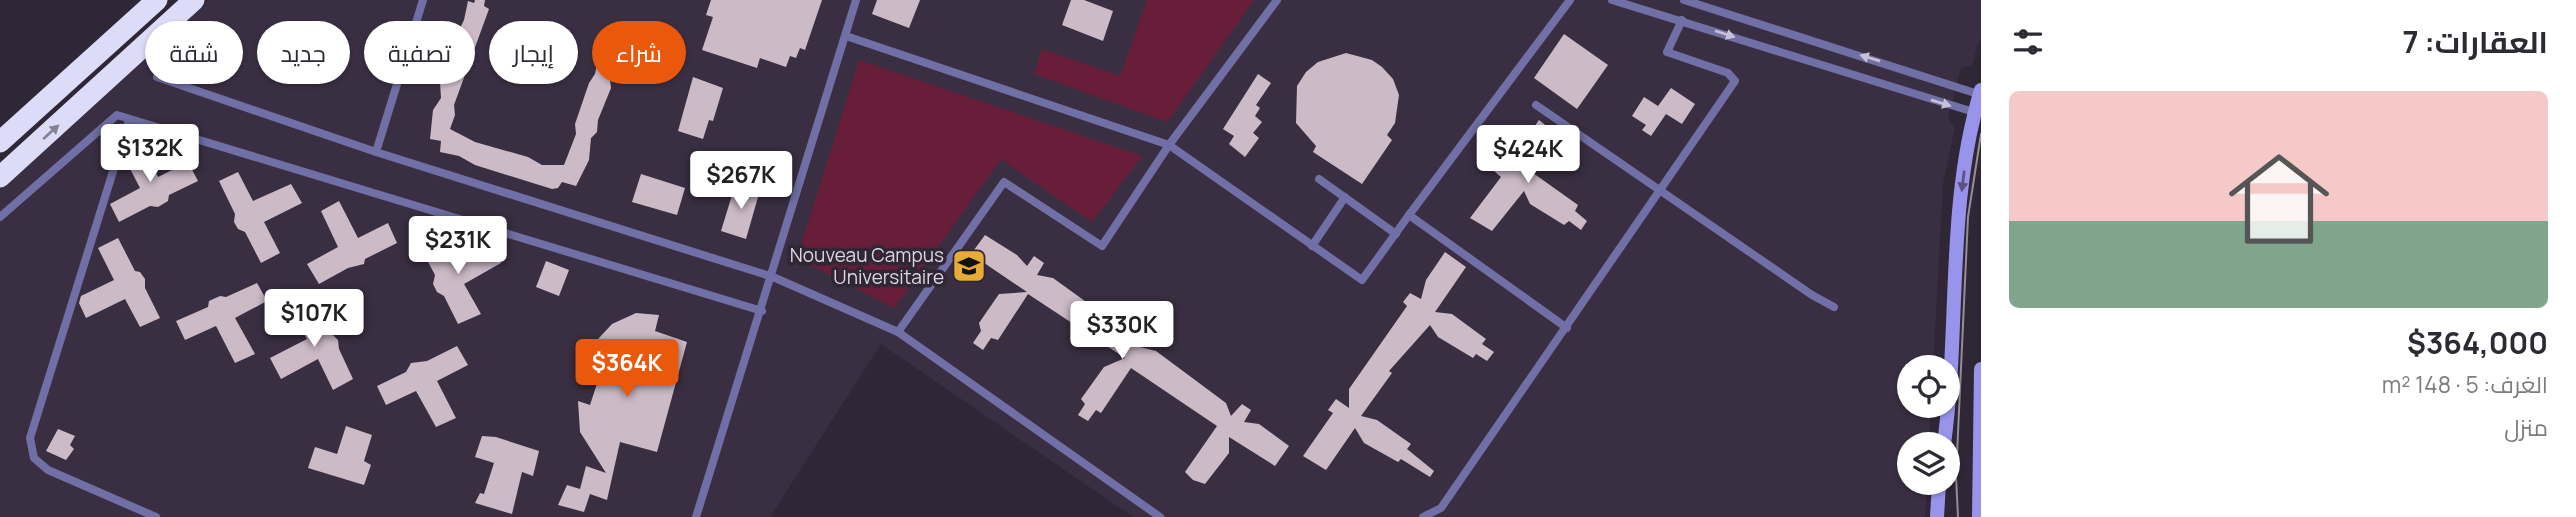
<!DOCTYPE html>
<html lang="ar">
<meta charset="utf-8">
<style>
:root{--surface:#fff;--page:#f2f2f3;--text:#2b2b33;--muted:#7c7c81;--line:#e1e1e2;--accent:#ea580c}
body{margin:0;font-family:Manrope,Cairo,sans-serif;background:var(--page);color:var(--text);direction:rtl;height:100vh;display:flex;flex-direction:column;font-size:26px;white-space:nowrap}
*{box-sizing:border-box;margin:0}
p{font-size:23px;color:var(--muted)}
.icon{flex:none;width:38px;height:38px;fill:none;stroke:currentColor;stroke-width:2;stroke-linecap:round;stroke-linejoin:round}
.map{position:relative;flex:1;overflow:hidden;direction:ltr}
.details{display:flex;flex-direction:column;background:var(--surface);width:595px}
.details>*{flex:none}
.banner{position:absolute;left:21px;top:21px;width:665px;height:63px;direction:rtl;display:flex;gap:14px}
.controls{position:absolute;left:1897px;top:355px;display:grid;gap:14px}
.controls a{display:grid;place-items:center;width:63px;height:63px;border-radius:50%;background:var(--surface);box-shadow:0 2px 5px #0004;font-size:35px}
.price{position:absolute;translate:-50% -60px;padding:0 16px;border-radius:7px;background:#fff;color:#222;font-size:23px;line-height:46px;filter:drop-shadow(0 2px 4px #0008)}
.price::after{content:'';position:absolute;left:50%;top:42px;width:21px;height:16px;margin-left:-10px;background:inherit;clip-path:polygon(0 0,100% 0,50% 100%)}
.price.on{background:var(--accent);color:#fff}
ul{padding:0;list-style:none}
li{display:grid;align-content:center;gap:14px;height:371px;padding:0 28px}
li+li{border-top:2px solid var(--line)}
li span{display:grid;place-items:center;height:217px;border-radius:10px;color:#555}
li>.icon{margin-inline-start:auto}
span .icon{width:126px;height:126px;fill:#fffc;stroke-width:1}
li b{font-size:30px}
h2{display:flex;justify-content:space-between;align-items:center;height:84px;padding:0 28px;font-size:30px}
.chip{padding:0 24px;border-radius:32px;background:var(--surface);box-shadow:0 2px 5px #0004;font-size:24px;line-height:63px}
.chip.on{background:var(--accent);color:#fff}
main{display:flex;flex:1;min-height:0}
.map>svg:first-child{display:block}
.built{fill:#3a2f42}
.green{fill:#681e38}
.building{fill:#ccbac7}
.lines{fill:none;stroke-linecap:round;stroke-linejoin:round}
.lane{stroke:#706fa6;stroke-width:8}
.secondary{stroke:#9894ec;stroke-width:14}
.highway{stroke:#dcdcf8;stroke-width:21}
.tram{stroke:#948e99;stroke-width:2}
.oneway{fill:#c6c1d4}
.oneway2{fill:#868296}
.oneway3{fill:#59537e}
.labels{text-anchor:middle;stroke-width:7;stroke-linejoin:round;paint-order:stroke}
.poi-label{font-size:19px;fill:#dbd6df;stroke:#2f2735;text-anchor:end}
</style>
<main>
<section class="details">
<h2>العقارات: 7<svg class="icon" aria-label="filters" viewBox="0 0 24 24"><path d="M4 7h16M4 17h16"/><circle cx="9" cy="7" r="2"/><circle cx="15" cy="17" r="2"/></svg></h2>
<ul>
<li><span style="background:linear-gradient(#f6c9c9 60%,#7fa58c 0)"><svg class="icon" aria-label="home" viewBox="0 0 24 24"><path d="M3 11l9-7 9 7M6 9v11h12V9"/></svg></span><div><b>$364,000</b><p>الغرف: 5 · 148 m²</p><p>منزل</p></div></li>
</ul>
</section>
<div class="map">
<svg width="1981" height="517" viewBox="0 0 1981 517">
<rect width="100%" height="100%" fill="#2f2735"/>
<polygon class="built" points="208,0 1981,0 1981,36 1972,65 1961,68 1948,118 1955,127 1943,184 1933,367 1909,368 1909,406 1931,406 1929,444 1909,444 1909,483 1927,483 1925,517 1133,517 881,344 770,517 0,517 0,189"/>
<g class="green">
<polygon points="1147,0 1254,0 1167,122 1034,74 1042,49 1120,76"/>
<polygon points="859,60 1142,156 1092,222 1001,159 894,308 797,258"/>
</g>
<g class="building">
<polygon points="475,0 485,0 484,6 489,9 454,105 455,115 450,129 475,142 528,157 542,165 564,165 576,134 575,124 589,83 595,74 601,44 606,45 611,35 624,39 621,61 610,80 611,88 598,120 597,132 591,138 589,160 576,186 562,182 558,188 552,189 475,165 459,156 440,152 441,141 430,139 433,110 441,98 440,82 454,50 453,43 464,20 468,1 474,3"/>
<polygon points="711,0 822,0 805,50 800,48 796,58 790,56 786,67 760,58 757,68 702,50 713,17 706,15"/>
<polygon points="877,0 920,0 909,28 872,14"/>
<polygon points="1071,0 1084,0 1113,11 1103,41 1062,25"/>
<polygon points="1564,34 1608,65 1577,109 1534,78"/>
<polygon points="1346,53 1372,60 1382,67 1393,79 1399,95 1395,123 1387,135 1392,140 1362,184 1313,152 1316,146 1296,123 1297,86 1306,72 1318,62"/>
<polygon points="1258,74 1271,83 1256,105 1260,108 1255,116 1262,122 1253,133 1259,138 1245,157 1229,144 1234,136 1223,129"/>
<polygon points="693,77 723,88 713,121 709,120 703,139 678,131"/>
<polygon points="1671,88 1695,104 1682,124 1666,114 1651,136 1642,130 1646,125 1632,116 1644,97 1658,106"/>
<polygon points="1539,120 1559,136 1533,173 1578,205 1575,211 1587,221 1581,230 1569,221 1564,225 1530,204 1524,191 1492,231 1470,218 1501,177 1494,171 1501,161 1517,170 1516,153"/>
<polygon points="140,141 158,177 188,162 198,181 169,195 168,201 158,207 150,206 119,222 110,204 140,188 124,157 128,146"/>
<polygon points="238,172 253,201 291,184 302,203 264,222 280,253 261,263 245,232 238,229 234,222 235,214 219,181"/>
<polygon points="641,174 685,188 677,215 632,202"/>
<polygon points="736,182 760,190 746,239 721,231"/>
<polygon points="339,201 358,238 388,223 397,243 365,259 364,264 348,268 319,284 307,264 338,247 321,211"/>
<polygon points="438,235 454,263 491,245 501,263 464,284 481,314 458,324 444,296 437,292 433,284 435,275 419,245"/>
<polygon points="985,235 1017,255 1027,266 1034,256 1044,263 1037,275 1053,278 1132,335 1137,329 1147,335 1140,347 1156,351 1226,403 1231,416 1242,404 1251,410 1244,422 1259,424 1289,446 1275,466 1229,437 1229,453 1205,484 1193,480 1185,472 1217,426 1131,368 1101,413 1096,410 1088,421 1078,415 1085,404 1081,399 1104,367 1125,358 1028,294 998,340 991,338 983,350 973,343 981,331 979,323 999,294 1027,292 971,254"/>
<polygon points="118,238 135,271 140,272 145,279 145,288 160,318 140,327 125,299 86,318 79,303 81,296 114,280 98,248"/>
<polygon points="1445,252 1466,267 1435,312 1452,314 1486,339 1482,344 1494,352 1487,361 1476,354 1473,358 1438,337 1430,325 1389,371 1392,373 1361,416 1377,420 1411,444 1407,449 1434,471 1430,477 1401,459 1398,462 1364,443 1355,428 1326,470 1303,456 1333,413 1328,410 1336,399 1349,408 1349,389 1407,306 1403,302 1410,293 1421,299 1426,280"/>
<polygon points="546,261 569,270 559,296 536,287"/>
<polygon points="257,283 267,301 235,318 255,354 235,363 216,326 185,340 176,321 208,307 209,301 220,296 226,297"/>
<polygon points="311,300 328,330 338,340 339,349 353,379 333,390 318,359 281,379 270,358 307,339 291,310"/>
<polygon points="636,313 659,315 655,331 687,342 657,452 620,442 607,500 590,494 584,512 558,505 567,485 580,489 586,466 606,473 580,432 578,401 590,405 606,356 592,353 599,338 612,324"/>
<polygon points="457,346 468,365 437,381 456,418 436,427 416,391 386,405 377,386 406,372 411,363 427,361"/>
<polygon points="346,426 372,435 364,461 371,465 364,485 308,468 315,447 337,454"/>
<polygon points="58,429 75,436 70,445 74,449 66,460 46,451"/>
<polygon points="482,436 496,437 539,451 533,476 522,472 512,514 475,503 480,493 484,494 494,463 475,457"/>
</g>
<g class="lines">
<g class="lane">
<polyline points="1612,0 1977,113"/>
<polyline points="1684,0 1981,95"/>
<polyline points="846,36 1169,145 1362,280 1409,215"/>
<polyline points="157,77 376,152 773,277 898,332 1160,517"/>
<polyline points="1536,105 1812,295 1834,307"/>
<polyline points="129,120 30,438 34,458 48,470 156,517"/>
<polyline points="376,152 423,0"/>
<polyline points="1319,179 1396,234"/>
<polyline points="0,217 117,115 762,311"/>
<polyline points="1312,246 1345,197"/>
<polyline points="1567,328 1409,215 1570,0"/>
<polyline points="898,332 1004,182 1102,246 1169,145 1277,0"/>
<polyline points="696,517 856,0"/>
<polyline points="1423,517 1441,508 1735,81 1728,73 1667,52 1682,20"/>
</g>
<g class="secondary">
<path d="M1944,444C1960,327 1946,205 1981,90"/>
<polyline points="1937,517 1939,483"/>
<polyline points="1979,517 1981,369"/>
</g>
<g class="highway">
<polyline points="0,142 157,0"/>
<polyline points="0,177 194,0"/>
</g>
<polyline class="tram" points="1958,517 1956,476 1968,217 1981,134"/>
</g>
<defs><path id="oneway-solid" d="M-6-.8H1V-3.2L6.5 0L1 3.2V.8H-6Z" transform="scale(1.75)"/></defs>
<g class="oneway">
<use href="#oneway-solid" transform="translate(1725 34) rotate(18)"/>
<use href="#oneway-solid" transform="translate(1870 58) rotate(-163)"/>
<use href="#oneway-solid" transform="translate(1941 103) rotate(17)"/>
</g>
<use class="oneway2" href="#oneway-solid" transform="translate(51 132) rotate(-42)"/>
<use class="oneway3" href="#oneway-solid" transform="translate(1963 181) rotate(97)"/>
<defs>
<symbol id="university-square" viewBox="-11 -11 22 22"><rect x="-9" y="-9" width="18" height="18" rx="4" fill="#e6ac36" stroke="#2f2735"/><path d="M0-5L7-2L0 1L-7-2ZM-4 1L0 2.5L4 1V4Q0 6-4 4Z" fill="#111"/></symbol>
</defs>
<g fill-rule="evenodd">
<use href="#university-square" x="950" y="247" width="38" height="38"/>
</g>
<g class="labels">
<g class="poi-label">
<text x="944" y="262">Nouveau Campus<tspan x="944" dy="22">Universitaire</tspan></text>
</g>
</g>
</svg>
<div class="controls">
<a><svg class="icon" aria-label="locate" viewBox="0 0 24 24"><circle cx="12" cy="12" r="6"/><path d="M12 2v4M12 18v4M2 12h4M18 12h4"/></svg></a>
<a><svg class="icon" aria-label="layers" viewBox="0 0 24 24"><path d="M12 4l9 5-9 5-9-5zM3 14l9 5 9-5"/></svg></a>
</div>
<b class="price" style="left:150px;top:184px">$132K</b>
<b class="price" style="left:1528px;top:185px">$424K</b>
<b class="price" style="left:741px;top:211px">$267K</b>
<b class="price" style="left:458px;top:276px">$231K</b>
<b class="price" style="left:314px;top:349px">$107K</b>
<b class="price" style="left:1122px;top:361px">$330K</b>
<b class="price on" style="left:627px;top:399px">$364K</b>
<div class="banner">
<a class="chip on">شراء</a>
<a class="chip">إيجار</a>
<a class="chip">تصفية</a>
<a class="chip">جديد</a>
<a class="chip">شقة</a>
</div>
</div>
</main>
